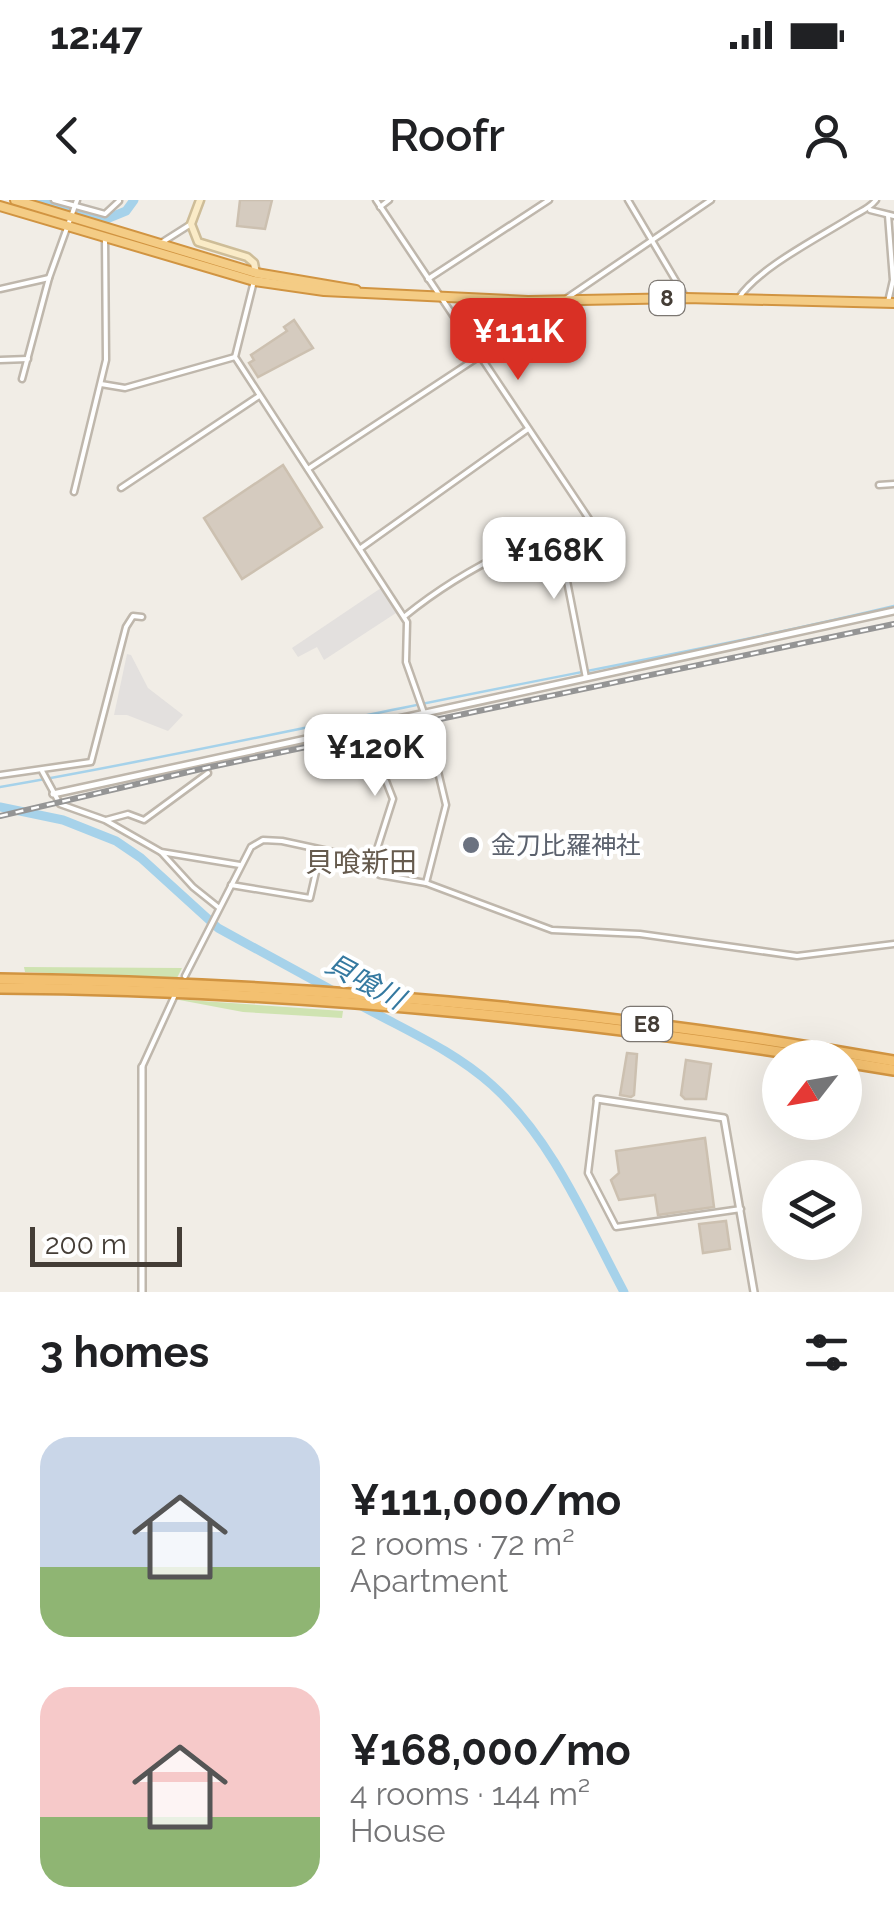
<!DOCTYPE html>
<meta charset="utf-8">
<style>
:root{--surface:#fff;--page:#f6f6f6;--text:#202124;--muted:#757577;--accent:#d93025}
body{margin:0;font-family:Raleway,"Noto Sans JP",sans-serif;background:var(--page);color:var(--text);height:100vh;display:flex;flex-direction:column;font-size:38px;white-space:nowrap}
*{box-sizing:border-box;margin:0}
p{font-size:32px;color:var(--muted)}
.icon{flex:none;width:55px;height:55px;fill:none;stroke:currentColor;stroke-width:2;stroke-linecap:round;stroke-linejoin:round}
.map{position:relative;height:1092px;overflow:hidden}
.details{display:flex;flex-direction:column;background:var(--surface);flex:1}
.details>*{flex:none}
.needle{width:65px;rotate:239deg}
.fabs{position:absolute;left:762px;top:840px;display:grid;gap:20px}
.fabs a{display:grid;place-items:center;width:100px;height:100px;border-radius:50%;background:var(--surface);box-shadow:0 10px 40px #0002;font-size:50px}
.scale{position:absolute;left:30px;bottom:25px;width:152px;box-sizing:border-box;padding-left:10px;border:5px solid #443d36;border-top:0;font-size:28px;line-height:35px;white-space:nowrap;color:#443d36;-webkit-text-stroke:8px #fff;paint-order:stroke}
.price{position:absolute;translate:-50% -85px;padding:0 22px;border-radius:20px;background:#fff;color:#222;font-size:32px;line-height:65px;filter:drop-shadow(0 2px 5px #0008)}
.price::after{content:'';position:absolute;left:50%;top:60px;width:30px;height:22px;margin-left:-15px;background:inherit;clip-path:polygon(0 0,100% 0,50% 100%)}
.price.selected{background:var(--accent);color:#fff}
ul{padding:0;list-style:none}
li{display:flex;align-items:center;gap:30px;height:250px;padding:0 40px}
li span{display:grid;place-items:center;flex:none;width:280px;height:200px;border-radius:30px;color:#555}
li>.icon{margin-inline-start:auto}
span .icon{width:120px;height:120px;fill:#fffc;stroke-width:1}
li b{font-size:42px}
h2{display:flex;justify-content:space-between;align-items:center;height:120px;padding:0 40px;font-size:42px}
.status{display:flex;justify-content:space-between;align-items:center;height:70px;padding:0 50px;background:var(--surface);direction:ltr}
.status svg{height:28px;fill:currentColor}
header{display:flex;justify-content:space-between;align-items:center;height:130px;padding:0 40px;background:var(--surface);font-size:45px;font-weight:600}
.map>svg:first-child{display:block}
.green{fill:#cfe3b1}
.parking{fill:#e3e0de}
.lines{fill:none;stroke-linecap:round;stroke-linejoin:round}
.stream{stroke:#a6d2ea;stroke-width:2.5}
.river{stroke:#a6d2ea;stroke-width:9}
.building{fill:#d5cbbf;stroke:#ccc0b0;stroke-width:2.5}
.minor-casing{stroke:#bfb7ac;stroke-width:9}
.tertiary-casing{stroke:#bfb7ac;stroke-width:10}
.secondary-casing{stroke:#cebd98;stroke-width:11}
.trunk-casing{stroke:#d19441;stroke-width:12}
.motorway-casing{stroke:#d19441;stroke-width:14}
.minor{stroke:#fff;stroke-width:4}
.tertiary{stroke:#fff;stroke-width:5}
.secondary{stroke:#faebc7;stroke-width:6}
.trunk{stroke:#f4cc85;stroke-width:8}
.motorway{stroke:#f3c070;stroke-width:9}
.rail-casing{stroke:#959595;stroke-width:6}
.rail{stroke:#fff;stroke-width:2.5;stroke-dasharray:8;stroke-linecap:butt}
.worship-dot{fill:#6b7280;stroke:#fff;stroke-width:4}
.labels{text-anchor:middle;stroke-width:8;stroke-linejoin:round;paint-order:stroke}
.shield{fill:#fff;stroke:#7c7772;stroke-width:2.5}
.shield-label{font-size:22px;font-weight:bold;fill:#443d36}
.worship-label{font-size:25px;fill:#5b616d;stroke:#fff;text-anchor:start}
.neighbourhood-label{font-size:28px;fill:#665b4e;stroke:#fff}
.water-label{font-size:28px;font-style:italic;fill:#3579a0;stroke:#fff}
</style>
<div class="status"><b>12:47</b><svg viewBox="0 0 49 12"><path d="M0 12V9h3v3zM5 12V6h3v6zM10 12V3h3v9zM15 12V0h3v12zM26 1h20v11H26zM47 4h2v5h-2z"/></svg></div>
<header><svg class="icon" aria-label="back" viewBox="0 0 24 24"><path d="M15 5l-7 7 7 7"/></svg>Roofr<svg class="icon" aria-label="person" viewBox="0 0 24 24"><circle cx="12" cy="8" r="4"/><path d="M4 21q1-7 8-7t8 7"/></svg></header>
<div class="map">
<svg width="894" height="1092" viewBox="0 0 894 1092">
<rect width="100%" height="100%" fill="#f1ede6"/>
<g class="green">
<polygon points="24,767 182,768 177,778 25,772"/>
<polygon points="174,799 343,811 342,818 243,812"/>
</g>
<g class="parking">
<polygon points="381,388 396,413 324,460 317,447 298,457 292,448"/>
<polygon points="127,454 131,455 148,488 183,515 168,531 127,515 114,515"/>
</g>
<g class="lines">
<path class="stream" d="M0,587C135,564 268,535 402,508C566,474 731,445 894,406"/>
<g class="river">
<polyline points="39,0 104,20 126,11 134,0"/>
<polyline points="0,607 63,620 116,641 141,658 218,728 337,793"/>
<path d="M360,805C405,830 453,850 492,885C553,940 586,1021 624,1092"/>
</g>
</g>
<g class="building">
<polygon points="240,0 272,0 265,29 237,26"/>
<polygon points="294,120 313,148 258,177 249,163 254,160 251,155 287,131 284,127"/>
<polygon points="283,265 322,327 242,379 204,318"/>
<polygon points="627,853 637,854 634,895 631,897 620,895"/>
<polygon points="686,860 711,864 706,899 685,899 681,895"/>
<polygon points="705,938 714,1007 658,1015 655,995 619,1000 611,980 619,973 616,951"/>
<polygon points="726,1021 730,1049 703,1053 699,1024"/>
</g>
<g class="lines">
<defs>
<g id="minor">
<polyline points="54,0 105,14 119,1"/>
<path d="M376,0L589,319C522,341 459,372 405,416"/>
<polyline points="628,0 686,98"/>
<polyline points="380,7 389,0"/>
<polyline points="870,10 894,16"/>
<polyline points="888,15 893,80 888,102"/>
<polyline points="161,43 191,24"/>
<polyline points="428,79 549,0"/>
<polyline points="254,81 235,157 407,422 406,462 424,513 446,605 426,683"/>
<polyline points="0,89 49,78"/>
<polyline points="567,98 711,0"/>
<path d="M738,99C757,69 818,38 850,18C860,11 868,10 876,0"/>
<polyline points="0,160 28,159"/>
<polyline points="22,179 49,78 77,0"/>
<polyline points="101,184 125,188 235,157"/>
<polyline points="308,269 559,104"/>
<polyline points="879,285 894,284"/>
<polyline points="121,288 259,196"/>
<polyline points="74,292 106,160 105,37"/>
<polyline points="557,330 586,478"/>
<polyline points="361,348 528,229"/>
<polyline points="341,544 386,581 393,599 371,668"/>
<polyline points="42,571 60,604 105,620 161,652 240,665"/>
<polyline points="0,575 91,562 126,427 133,416 142,417"/>
<polyline points="106,620 128,614 144,620 208,573"/>
<polyline points="161,652 193,687 218,707"/>
<polyline points="231,685 310,698 321,650"/>
<polyline points="185,776 251,647 263,640 282,641 342,654 380,675 426,683 552,730 640,734 797,756 894,744"/>
<polyline points="142,867 174,797"/>
<polyline points="597,900 588,973 616,1027 741,1009"/>
</g>
<g id="tertiary">
<polyline points="53,594 894,411"/>
<polyline points="597,899 724,918 754,1092"/>
<polyline points="142,1092 142,867"/>
</g>
<polyline id="secondary" points="200,0 191,24 198,42 247,57 254,63 256,73"/>
<g id="trunk">
<polyline points="15,0 256,73 356,90"/>
<polyline points="0,6 254,81 324,91 528,101 686,98 894,103"/>
</g>
<g id="motorway">
<path d="M0,779C300,783 599,809 894,861"/>
<path d="M0,788C274,790 548,815 819,858"/>
<polyline points="845,862 894,870"/>
</g>
</defs>
<use href="#minor" class="minor-casing"/>
<use href="#tertiary" class="tertiary-casing"/>
<use href="#secondary" class="secondary-casing"/>
<use href="#trunk" class="trunk-casing"/>
<use href="#motorway" class="motorway-casing"/>
<use href="#minor" class="minor"/>
<use href="#tertiary" class="tertiary"/>
<use href="#secondary" class="secondary"/>
<use href="#trunk" class="trunk"/>
<use href="#motorway" class="motorway"/>
<defs>
<polyline id="rail" points="0,616 201,569 894,424"/>
</defs>
<use href="#rail" class="rail-casing"/>
<use href="#rail" class="rail"/>
</g>
<circle class="worship-dot" cx="471" cy="645" r="10"/>
<g class="labels">
<g class="shield">
<rect x="649.5" y="81" width="35" height="34" rx="8"/>
<rect x="622" y="807" width="50" height="34" rx="8"/>
</g>
<g class="shield-label">
<text x="667" y="106">8</text>
<text x="647" y="832">E8</text>
</g>
<g class="worship-label">
<text x="491" y="654">金刀比羅神社</text>
</g>
<g class="neighbourhood-label">
<text x="361" y="672">貝喰新田</text>
</g>
<g class="water-label">
<text transform="translate(365 781) rotate(28)" y="10">貝喰川</text>
</g>
</g>
</svg>
<div class="fabs">
<a><svg class="needle" viewBox="-14 -14 28 28"><path d="M0-13l5 13h-10z" fill="#e53935"/><path d="M0 13l5-13h-10z" fill="#757577"/></svg></a>
<a><svg class="icon" aria-label="layers" viewBox="0 0 24 24"><path d="M12 4l9 5-9 5-9-5zM3 14l9 5 9-5"/></svg></a>
</div>
<div class="scale">200 m</div>
<b class="price selected" style="left:518px;top:183px">¥111K</b>
<b class="price" style="left:554px;top:402px">¥168K</b>
<b class="price" style="left:375px;top:599px">¥120K</b>
</div>
<section class="details">
<h2>3 homes<svg class="icon" aria-label="filters" viewBox="0 0 24 24"><path d="M4 7h16M4 17h16"/><circle cx="9" cy="7" r="2"/><circle cx="15" cy="17" r="2"/></svg></h2>
<ul>
<li><span style="background:linear-gradient(#c9d6e8 65%,#8fb573 0)"><svg class="icon" aria-label="home" viewBox="0 0 24 24"><path d="M3 11l9-7 9 7M6 9v11h12V9"/></svg></span><div><b>¥111,000/mo</b><p>2 rooms · 72 m²</p><p>Apartment</p></div></li>
<li><span style="background:linear-gradient(#f6c9c9 65%,#8fb573 0)"><svg class="icon" aria-label="home" viewBox="0 0 24 24"><path d="M3 11l9-7 9 7M6 9v11h12V9"/></svg></span><div><b>¥168,000/mo</b><p>4 rooms · 144 m²</p><p>House</p></div></li>
</ul>
</section>
